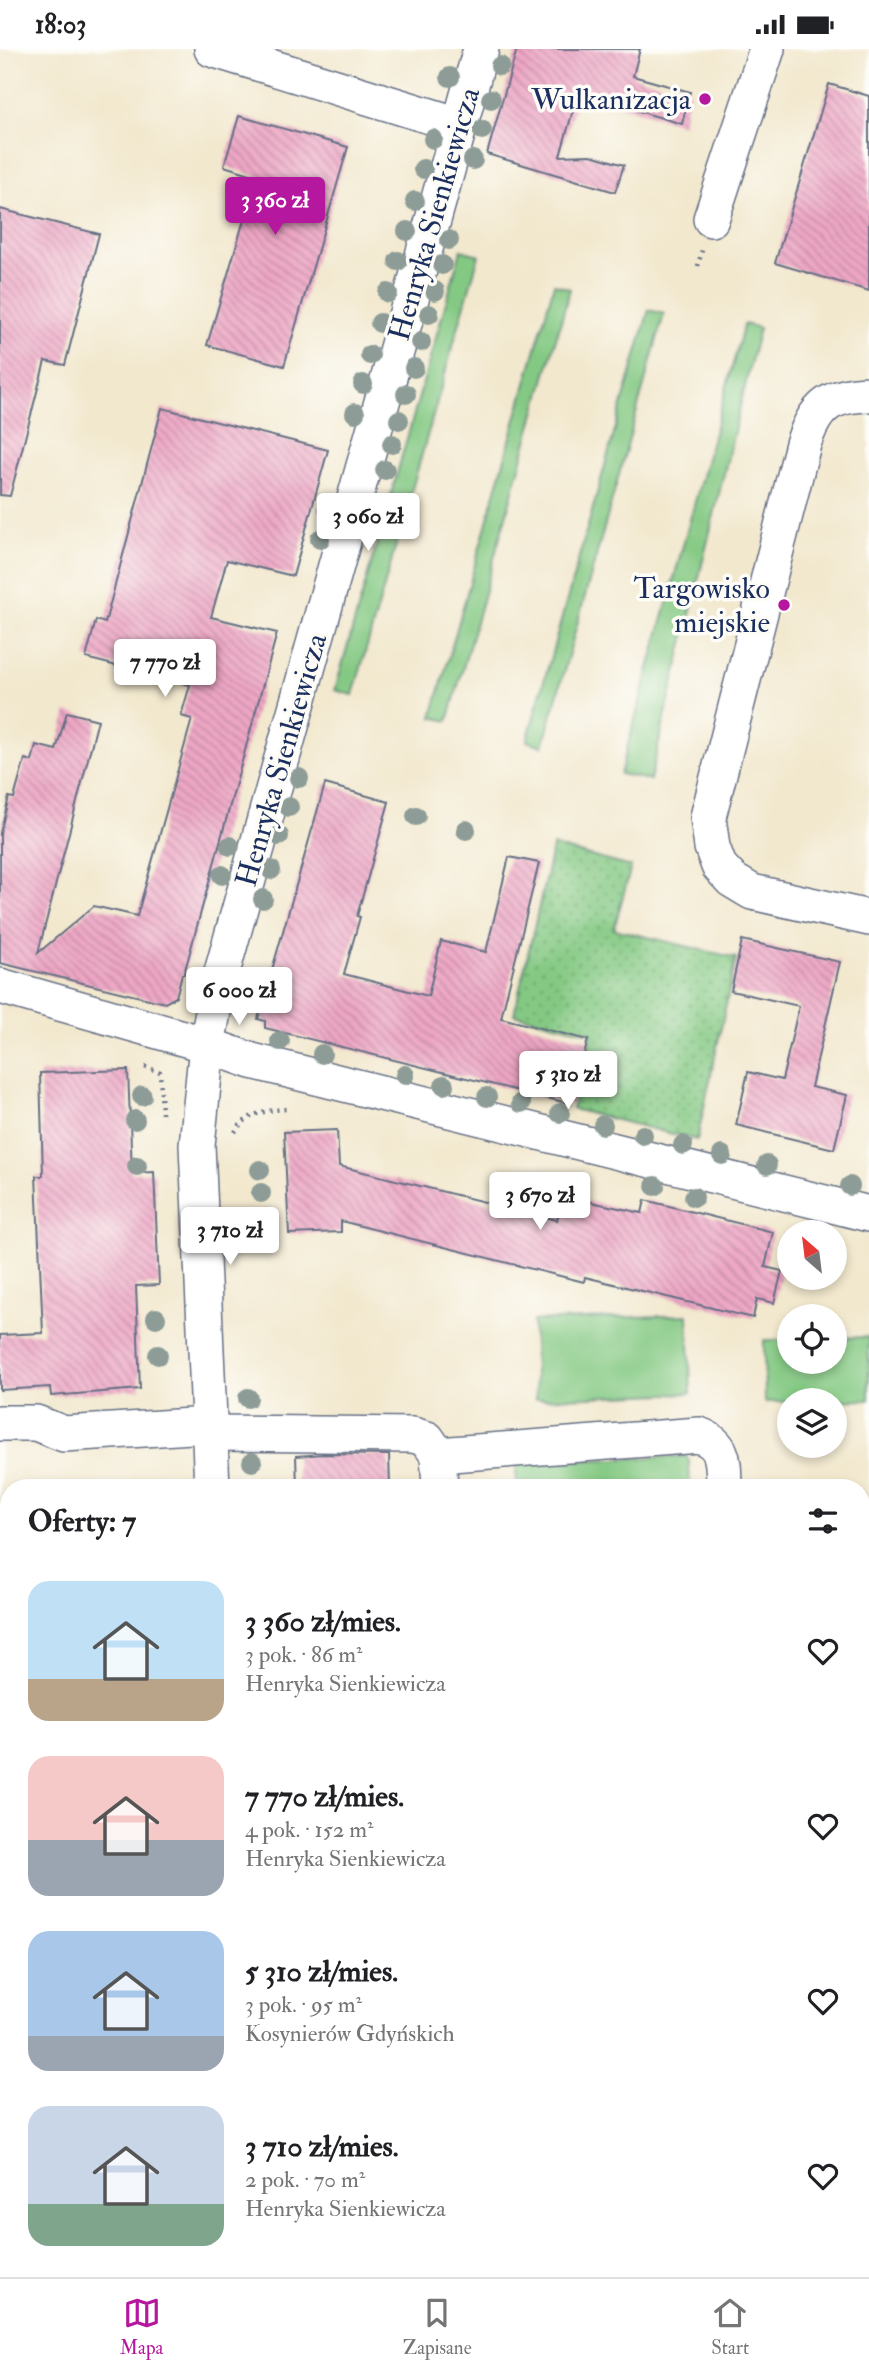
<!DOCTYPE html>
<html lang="pl">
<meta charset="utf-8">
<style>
:root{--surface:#fff;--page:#f2f2f2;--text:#202124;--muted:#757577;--line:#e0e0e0;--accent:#b5179e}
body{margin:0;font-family:"IM FELL Double Pica",serif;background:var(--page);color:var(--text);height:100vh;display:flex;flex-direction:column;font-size:26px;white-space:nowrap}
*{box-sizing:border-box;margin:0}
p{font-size:23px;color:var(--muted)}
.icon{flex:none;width:38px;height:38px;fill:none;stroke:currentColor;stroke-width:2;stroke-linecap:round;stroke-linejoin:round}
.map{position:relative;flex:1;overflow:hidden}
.side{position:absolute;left:0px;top:1430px;width:870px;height:800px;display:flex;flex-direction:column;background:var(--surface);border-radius:28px 28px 0 0;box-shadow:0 4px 10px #0003}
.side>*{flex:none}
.needle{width:46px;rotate:332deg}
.buttons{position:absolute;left:777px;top:1171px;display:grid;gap:14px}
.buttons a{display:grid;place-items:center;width:70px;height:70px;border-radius:50%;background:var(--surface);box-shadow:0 4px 10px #0003;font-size:35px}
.price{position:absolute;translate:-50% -60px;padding:0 16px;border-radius:7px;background:#fff;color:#222;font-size:23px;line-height:46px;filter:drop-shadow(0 2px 4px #0008)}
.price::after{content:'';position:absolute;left:50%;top:42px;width:21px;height:16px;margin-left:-10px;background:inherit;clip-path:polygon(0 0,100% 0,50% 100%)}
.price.selected{background:var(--accent);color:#fff}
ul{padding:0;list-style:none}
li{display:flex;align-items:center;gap:21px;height:175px;padding:0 28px}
li span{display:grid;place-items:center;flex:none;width:196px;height:140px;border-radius:21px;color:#555}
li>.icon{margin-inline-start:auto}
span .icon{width:84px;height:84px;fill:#fffc;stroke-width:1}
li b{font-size:30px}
h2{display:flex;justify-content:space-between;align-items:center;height:84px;padding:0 28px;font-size:30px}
.status{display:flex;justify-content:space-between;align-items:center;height:49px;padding:0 35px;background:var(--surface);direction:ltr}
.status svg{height:19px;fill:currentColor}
.menu{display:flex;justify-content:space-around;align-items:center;height:98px;border-top:2px solid var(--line);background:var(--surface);font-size:19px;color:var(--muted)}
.menu a{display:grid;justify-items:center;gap:4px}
.menu .selected{color:var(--accent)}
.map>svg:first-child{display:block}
.grass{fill:url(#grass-dots);stroke:#507c70;stroke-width:2}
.garden{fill:#84c983;stroke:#507c70;stroke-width:2}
.building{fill:url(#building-back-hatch)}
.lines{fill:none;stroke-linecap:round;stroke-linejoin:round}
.minor-casing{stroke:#667085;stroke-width:38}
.path{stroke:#667085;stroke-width:4.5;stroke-dasharray:2 5;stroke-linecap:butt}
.minor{stroke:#fff;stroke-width:35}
.tree{fill:#8d9c96}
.poi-dot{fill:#b5179e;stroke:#fdfcf7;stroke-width:2.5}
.labels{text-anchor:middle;stroke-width:7;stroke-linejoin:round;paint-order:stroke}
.poi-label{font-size:30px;fill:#1b2f5e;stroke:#fdfcf7;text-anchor:end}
.street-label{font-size:30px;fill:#1b2f5e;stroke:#fdfcf7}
</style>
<div class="status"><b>18:03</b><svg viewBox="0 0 49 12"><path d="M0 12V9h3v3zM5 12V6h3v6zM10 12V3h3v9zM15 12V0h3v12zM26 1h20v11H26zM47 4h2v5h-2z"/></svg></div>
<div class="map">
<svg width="869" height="2228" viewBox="0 0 869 2228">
<defs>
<pattern id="grass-dots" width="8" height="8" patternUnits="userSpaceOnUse" patternTransform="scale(1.75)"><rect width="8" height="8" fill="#84c983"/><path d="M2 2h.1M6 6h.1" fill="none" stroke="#6ba46e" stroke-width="1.8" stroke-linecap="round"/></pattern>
<pattern id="building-back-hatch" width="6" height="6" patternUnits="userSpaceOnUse" patternTransform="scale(1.75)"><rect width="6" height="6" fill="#eea7c5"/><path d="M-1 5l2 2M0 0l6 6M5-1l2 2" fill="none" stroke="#c088a3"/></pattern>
</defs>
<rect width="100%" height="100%" fill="#fdfcf7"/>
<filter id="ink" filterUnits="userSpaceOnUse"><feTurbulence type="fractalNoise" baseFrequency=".0143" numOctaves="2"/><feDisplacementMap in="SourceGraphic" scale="14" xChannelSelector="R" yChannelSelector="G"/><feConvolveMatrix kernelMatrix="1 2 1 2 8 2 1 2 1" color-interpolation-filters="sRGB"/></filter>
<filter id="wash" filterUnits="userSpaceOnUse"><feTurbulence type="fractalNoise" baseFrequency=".00686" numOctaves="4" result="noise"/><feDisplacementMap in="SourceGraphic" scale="28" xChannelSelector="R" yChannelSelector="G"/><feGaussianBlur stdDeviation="1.57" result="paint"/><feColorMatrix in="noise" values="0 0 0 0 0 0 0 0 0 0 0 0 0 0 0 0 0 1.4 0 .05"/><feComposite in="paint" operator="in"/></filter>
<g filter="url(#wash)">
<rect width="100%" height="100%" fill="#f2e8ce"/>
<polygon class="grass" points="553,797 631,818 614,880 736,909 697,1091 572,1060 592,984 514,965"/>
<g class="garden">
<polygon points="461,201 479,206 353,646 335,641"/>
<polygon points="554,235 570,240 448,672 432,668"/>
<polygon points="649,261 664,265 543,697 527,692"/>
<polygon points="744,275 759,279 650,731 620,725"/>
<polygon points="688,1266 691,1344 536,1350 533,1272"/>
<polygon points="869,1288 869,1351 765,1353 764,1291 789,1291 789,1312 835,1312 835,1289"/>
<polygon points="686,1407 689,1412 690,1438 517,1438 516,1419 519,1414"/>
<polygon points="9,1487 9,1802 0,1802 0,1488"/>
</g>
<g id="blocks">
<g class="building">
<polygon points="517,0 640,0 633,27 690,43 682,75 578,44 560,107 591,106 624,116 615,143 487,105"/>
<polygon points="829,35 869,47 869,242 775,214"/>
<polygon points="239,67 348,98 284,317 207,296 257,127 224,117"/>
<polygon points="0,160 99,185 65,316 45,312 10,447 0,446"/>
<polygon points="162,359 328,401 293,527 227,511 211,568 277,584 184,925 182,925 176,948 165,954 0,914 0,784 9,748 14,749 25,710 32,712 36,696 56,701 67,663 98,671 38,904 94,857 137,867 192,670 181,667 190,636 86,609 96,571 105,574"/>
<polygon points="325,735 389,753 357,867 360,868 344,925 428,947 441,892 486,903 509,808 539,814 501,969 588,991 571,1055 265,979 265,972 258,970"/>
<polygon points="742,891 840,913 811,1038 847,1046 834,1100 736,1076 748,1023 782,1031 799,957 731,942"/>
<polygon points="128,1021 132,1124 154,1123 159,1236 136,1237 140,1340 51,1347 50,1338 0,1341 0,1286 43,1284 36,1127 43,1127 40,1024"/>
<polygon points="337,1081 339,1117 557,1171 563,1147 642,1164 645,1151 773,1183 765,1218 782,1222 774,1254 757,1250 753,1269 585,1228 584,1233 341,1172 341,1183 289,1185 284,1083"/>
<polygon points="324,1405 389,1406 390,1438 297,1438 296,1407"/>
</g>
</g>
</g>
<g filter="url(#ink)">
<use href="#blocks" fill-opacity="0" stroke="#667085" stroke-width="2"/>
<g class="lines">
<defs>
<g id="minor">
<polyline points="212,0 459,76"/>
<polyline points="711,170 767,0"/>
<path d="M869,345C829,346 816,357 803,395L708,768L712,798L719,817L732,831L752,843L869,869"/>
<polyline points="0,937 207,996 252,1012 869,1165"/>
<polyline points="0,1374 36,1374 64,1385 208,1376"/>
<path d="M209,1384L413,1386L427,1390L438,1406L699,1386C726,1396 723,1414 724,1438"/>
<polyline points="438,1406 440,1438"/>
<polyline points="212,1438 197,1096 207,996 217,941 481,0"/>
<polyline points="861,2024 869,2023"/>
<polyline points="0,2065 9,2064"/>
<polyline points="229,2221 229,2228"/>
</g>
</defs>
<use href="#minor" class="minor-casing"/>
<g class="path">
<polyline points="698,217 702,201"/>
<polyline points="145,1018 160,1023 162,1065"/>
<path d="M235,1083C247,1064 266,1061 288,1060"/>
</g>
<use href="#minor" class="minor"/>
</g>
<g class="tree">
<circle cx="500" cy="17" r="10"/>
<circle cx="450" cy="28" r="10"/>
<circle cx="491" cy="50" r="10"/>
<circle cx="482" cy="81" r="10"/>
<circle cx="433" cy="90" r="10"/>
<circle cx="473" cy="111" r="10"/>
<circle cx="423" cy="120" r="10"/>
<circle cx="415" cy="152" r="10"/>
<circle cx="407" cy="182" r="10"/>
<circle cx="449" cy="191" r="10"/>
<circle cx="398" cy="212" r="10"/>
<circle cx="442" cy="216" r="10"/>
<circle cx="435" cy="242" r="10"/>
<circle cx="388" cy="244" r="10"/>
<circle cx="429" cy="265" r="10"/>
<circle cx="380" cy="274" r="10"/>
<circle cx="421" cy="293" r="10"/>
<circle cx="370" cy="306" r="10"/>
<circle cx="414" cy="319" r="10"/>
<circle cx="363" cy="335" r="10"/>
<circle cx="406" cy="345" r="10"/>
<circle cx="355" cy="364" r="10"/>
<circle cx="399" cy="371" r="10"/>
<circle cx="392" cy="395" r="10"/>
<circle cx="385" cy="421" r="10"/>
<circle cx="328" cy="460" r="10"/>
<circle cx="320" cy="490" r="10"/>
<circle cx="299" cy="729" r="10"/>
<circle cx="289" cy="758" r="10"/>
<circle cx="416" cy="767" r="10"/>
<circle cx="466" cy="781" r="10"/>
<circle cx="279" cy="787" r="10"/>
<circle cx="230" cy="797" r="10"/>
<circle cx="271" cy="821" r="10"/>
<circle cx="222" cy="826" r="10"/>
<circle cx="263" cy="850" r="10"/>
<circle cx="280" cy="992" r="10"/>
<circle cx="322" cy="1005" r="10"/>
<circle cx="405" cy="1026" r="10"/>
<circle cx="444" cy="1036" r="10"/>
<circle cx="142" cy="1047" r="10"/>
<circle cx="487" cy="1048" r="10"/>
<circle cx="521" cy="1054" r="10"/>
<circle cx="560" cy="1064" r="10"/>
<circle cx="135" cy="1071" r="10"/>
<circle cx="603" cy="1076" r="10"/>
<circle cx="643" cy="1086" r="10"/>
<circle cx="683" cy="1096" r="10"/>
<circle cx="722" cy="1106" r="10"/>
<circle cx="767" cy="1116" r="10"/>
<circle cx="137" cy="1117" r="10"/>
<circle cx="260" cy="1121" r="10"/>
<circle cx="655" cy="1137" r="10"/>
<circle cx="850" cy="1137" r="10"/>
<circle cx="261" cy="1144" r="10"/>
<circle cx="694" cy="1148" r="10"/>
<circle cx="263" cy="1170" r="10"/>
<circle cx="156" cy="1269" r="10"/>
<circle cx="158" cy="1306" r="10"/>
<circle cx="248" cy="1349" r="10"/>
<circle cx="252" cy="1413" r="10"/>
</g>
</g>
<g class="poi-dot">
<circle cx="705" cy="50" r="7"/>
<circle cx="784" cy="556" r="7"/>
</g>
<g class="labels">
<g class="poi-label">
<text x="691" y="60">Wulkanizacja</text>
<text x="770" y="549">Targowisko<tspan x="770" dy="34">miejskie</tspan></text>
</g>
<g class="street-label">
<text transform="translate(434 165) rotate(-74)" y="10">Henryka Sienkiewicza</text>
<text transform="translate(281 711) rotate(-74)" y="10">Henryka Sienkiewicza</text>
</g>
</g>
</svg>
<div class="buttons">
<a><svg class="needle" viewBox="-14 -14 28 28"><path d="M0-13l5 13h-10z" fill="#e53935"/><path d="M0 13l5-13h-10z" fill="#757577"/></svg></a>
<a><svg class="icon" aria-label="locate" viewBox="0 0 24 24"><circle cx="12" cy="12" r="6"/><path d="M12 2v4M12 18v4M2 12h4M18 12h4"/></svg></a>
<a><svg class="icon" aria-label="layers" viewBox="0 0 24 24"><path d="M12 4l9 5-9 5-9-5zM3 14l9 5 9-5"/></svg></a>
</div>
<b class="price selected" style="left:275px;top:188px">3 360 zł</b>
<b class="price" style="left:368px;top:504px">3 060 zł</b>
<b class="price" style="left:165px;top:650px">7 770 zł</b>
<b class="price" style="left:239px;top:978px">6 000 zł</b>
<b class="price" style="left:568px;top:1062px">5 310 zł</b>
<b class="price" style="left:540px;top:1183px">3 670 zł</b>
<b class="price" style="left:230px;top:1218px">3 710 zł</b>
<section class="side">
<h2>Oferty: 7<svg class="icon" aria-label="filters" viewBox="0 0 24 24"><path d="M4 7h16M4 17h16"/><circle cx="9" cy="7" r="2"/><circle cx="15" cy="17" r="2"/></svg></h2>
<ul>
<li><span style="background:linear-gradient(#bfe0f5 70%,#b9a48a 0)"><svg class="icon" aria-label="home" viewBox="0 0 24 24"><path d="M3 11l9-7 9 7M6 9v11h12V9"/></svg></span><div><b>3 360 zł/mies.</b><p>3 pok. · 86 m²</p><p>Henryka Sienkiewicza</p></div><svg class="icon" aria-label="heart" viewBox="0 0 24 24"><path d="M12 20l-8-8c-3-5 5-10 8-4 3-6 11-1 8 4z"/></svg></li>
<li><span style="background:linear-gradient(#f6c9c9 60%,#9aa5b1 0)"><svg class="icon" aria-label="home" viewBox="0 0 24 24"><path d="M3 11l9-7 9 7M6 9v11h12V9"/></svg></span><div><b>7 770 zł/mies.</b><p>4 pok. · 152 m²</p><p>Henryka Sienkiewicza</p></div><svg class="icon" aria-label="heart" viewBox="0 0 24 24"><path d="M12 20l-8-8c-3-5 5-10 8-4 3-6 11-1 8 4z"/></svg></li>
<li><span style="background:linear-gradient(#a9c7e8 75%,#9aa5b1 0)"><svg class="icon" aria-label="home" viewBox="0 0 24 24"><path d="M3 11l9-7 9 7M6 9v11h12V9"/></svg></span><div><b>5 310 zł/mies.</b><p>3 pok. · 95 m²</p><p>Kosynierów Gdyńskich</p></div><svg class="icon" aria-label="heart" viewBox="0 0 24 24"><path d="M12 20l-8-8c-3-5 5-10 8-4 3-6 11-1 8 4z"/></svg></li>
<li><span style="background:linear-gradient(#c9d6e8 70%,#7fa58c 0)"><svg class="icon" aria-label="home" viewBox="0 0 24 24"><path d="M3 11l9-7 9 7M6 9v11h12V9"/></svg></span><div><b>3 710 zł/mies.</b><p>2 pok. · 70 m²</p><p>Henryka Sienkiewicza</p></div><svg class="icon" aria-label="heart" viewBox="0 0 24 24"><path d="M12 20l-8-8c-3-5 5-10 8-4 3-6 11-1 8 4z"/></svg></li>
</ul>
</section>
</div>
<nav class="menu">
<a class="selected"><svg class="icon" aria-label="map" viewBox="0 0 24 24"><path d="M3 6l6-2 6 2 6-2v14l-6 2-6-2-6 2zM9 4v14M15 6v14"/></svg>Mapa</a>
<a><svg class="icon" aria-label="saved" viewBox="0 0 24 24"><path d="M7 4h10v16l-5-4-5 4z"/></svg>Zapisane</a>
<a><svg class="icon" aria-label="home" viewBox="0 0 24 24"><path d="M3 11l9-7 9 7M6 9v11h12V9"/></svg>Start</a>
</nav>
